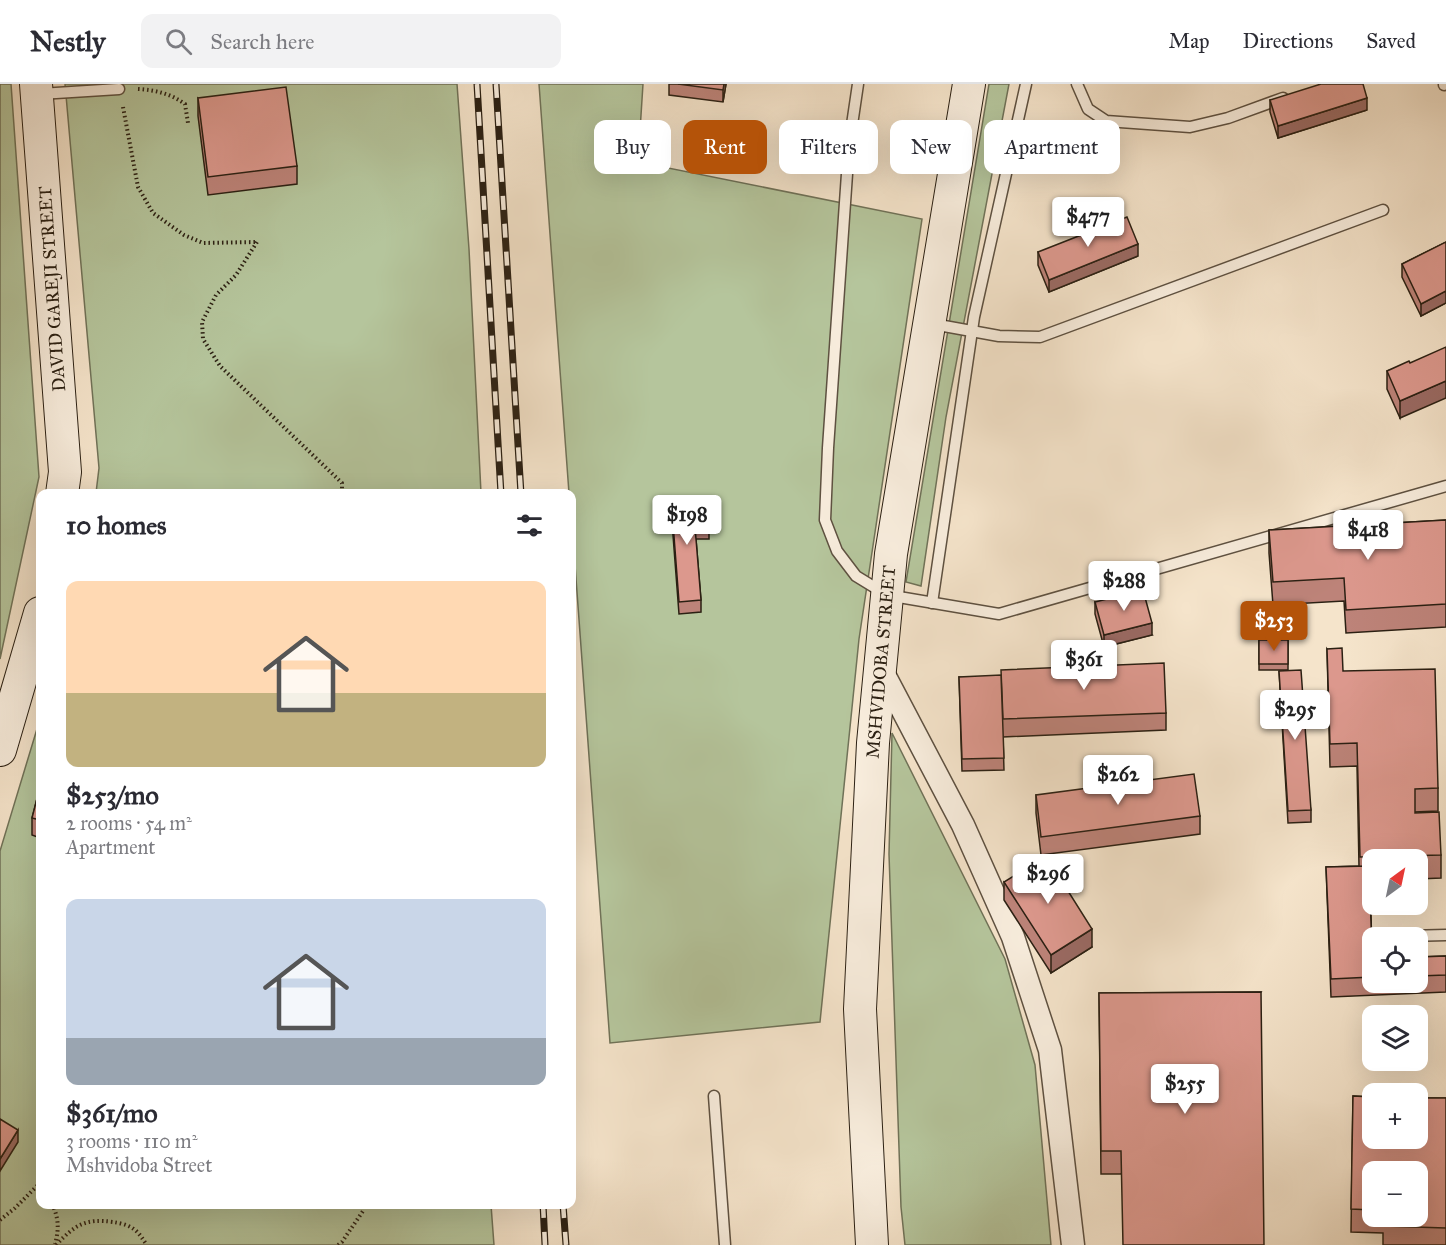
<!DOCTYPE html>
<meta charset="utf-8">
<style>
:root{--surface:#fff;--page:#f2f2f3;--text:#2b2b33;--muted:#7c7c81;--line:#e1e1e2;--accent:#b45309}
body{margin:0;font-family:"IM FELL Great Primer",serif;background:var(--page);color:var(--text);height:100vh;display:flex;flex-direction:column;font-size:22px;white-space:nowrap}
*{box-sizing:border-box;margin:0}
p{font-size:20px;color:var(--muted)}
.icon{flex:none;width:33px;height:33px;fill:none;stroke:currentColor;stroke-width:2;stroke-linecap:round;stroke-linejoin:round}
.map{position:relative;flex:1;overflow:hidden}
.side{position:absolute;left:36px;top:405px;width:540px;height:720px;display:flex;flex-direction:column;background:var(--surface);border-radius:12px;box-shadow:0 6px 24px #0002}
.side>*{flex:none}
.banner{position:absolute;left:594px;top:36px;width:570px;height:54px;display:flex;gap:12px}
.needle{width:39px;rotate:33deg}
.tools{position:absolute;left:1362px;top:765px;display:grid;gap:12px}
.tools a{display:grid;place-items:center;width:66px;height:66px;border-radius:12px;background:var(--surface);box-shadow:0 6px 24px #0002;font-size:30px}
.price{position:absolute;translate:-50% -51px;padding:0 14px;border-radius:6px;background:#fff;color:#222;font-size:20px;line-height:39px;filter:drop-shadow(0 2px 3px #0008)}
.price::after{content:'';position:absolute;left:50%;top:36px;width:18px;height:14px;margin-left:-9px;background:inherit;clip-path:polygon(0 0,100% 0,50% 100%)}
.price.on{background:var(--accent);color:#fff}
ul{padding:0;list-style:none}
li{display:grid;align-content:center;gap:12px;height:318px;padding:0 30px}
li span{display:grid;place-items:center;height:186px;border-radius:12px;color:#555}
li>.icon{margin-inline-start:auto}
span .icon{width:108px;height:108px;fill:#fffc;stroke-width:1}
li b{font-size:26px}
h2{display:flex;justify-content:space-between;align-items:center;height:72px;padding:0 30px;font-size:26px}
.chip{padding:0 21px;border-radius:12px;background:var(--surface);box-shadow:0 6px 24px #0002;font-size:21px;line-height:54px}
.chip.on{background:var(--accent);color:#fff}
header{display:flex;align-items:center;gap:36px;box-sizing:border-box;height:84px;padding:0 30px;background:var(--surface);border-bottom:2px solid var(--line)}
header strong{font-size:28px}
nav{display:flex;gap:33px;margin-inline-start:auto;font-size:21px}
.search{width:420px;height:54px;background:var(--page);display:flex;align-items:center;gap:15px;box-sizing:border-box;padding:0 21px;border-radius:12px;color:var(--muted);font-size:22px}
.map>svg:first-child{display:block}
.green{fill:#b5c59c;stroke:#707258;stroke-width:1.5}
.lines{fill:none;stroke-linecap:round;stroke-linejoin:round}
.service-casing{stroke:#5e5141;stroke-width:13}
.minor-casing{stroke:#5e5141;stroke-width:25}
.secondary-casing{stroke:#2b2013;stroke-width:34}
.path{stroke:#2b2013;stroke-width:4;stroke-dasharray:1.5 3;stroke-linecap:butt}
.service{stroke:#f8eddd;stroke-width:10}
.minor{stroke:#f8eddd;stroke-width:22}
.secondary{stroke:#f8eddd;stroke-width:32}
.rail-casing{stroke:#2b2013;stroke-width:7}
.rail{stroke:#f8eddd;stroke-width:4.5;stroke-dasharray:14;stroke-linecap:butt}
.wall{fill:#bd8379;stroke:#2b2013;stroke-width:1.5;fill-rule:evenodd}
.shaded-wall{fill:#9a6a63;stroke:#2b2013;stroke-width:1.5}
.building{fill:#dc988d;stroke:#2b2013;stroke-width:1.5}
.labels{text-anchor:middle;stroke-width:4.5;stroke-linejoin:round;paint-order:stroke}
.street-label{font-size:18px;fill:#2b2013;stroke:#f8eddd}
</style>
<header>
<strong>Nestly</strong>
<div class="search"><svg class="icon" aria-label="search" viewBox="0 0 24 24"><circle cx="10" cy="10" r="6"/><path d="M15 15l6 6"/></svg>Search here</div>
<nav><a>Map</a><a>Directions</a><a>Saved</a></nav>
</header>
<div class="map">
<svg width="1446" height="1161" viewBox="0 0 1446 1161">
<rect width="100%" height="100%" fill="#f5e4cb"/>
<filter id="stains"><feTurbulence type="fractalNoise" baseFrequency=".00333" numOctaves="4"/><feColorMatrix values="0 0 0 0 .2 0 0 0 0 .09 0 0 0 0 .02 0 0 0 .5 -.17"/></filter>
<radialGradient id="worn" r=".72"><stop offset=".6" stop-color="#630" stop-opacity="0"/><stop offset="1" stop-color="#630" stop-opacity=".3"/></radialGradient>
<g class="green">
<polygon points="0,0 11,0 39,393 0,575"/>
<polygon points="65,0 457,0 469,165 481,409 96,409 99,384"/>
<polygon points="539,0 643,0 638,78 922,135 859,555 820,938 610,959 572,440 572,410 569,409"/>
<polygon points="989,0 1009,0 946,333 921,502 906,498"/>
<polygon points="40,635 40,1120 491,1121 494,1161 0,1161 0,767"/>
<polygon points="892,649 1005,875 1035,981 1051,1161 905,1161 901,1123 889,770"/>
</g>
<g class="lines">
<defs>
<g id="service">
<polyline points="858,0 849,61 828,364 825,436 837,467 856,492 887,511 999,530 1446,402"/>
<polyline points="1077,0 1088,25 1106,37 1190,43 1228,34 1283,14"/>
<polyline points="1444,0 1444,1"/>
<polyline points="40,10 119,5"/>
<polyline points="933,240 999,252 1040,253 1383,126"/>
<polyline points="932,519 974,233 1026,0"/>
<polyline points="1407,852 1446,851"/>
<polyline points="714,1012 725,1161"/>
</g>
<polyline id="minor" points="880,583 963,741 1013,853 1050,966 1073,1161"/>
<g id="secondary">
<polyline points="36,0 65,388 62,410"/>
<polyline points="0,666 40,529"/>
<polyline points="872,1161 860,925 873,659 891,470 969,0"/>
</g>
</defs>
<use href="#service" class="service-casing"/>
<use href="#minor" class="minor-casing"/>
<use href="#secondary" class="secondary-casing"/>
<g class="path">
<path d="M138,5C156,6 171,10 185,20L188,39"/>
<polyline points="123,23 138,103 153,129 184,151 203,159 257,158"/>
<polyline points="257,158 236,191 216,211 202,238 203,255 220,282 342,399 342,410"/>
<path d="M52,1120C59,1134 59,1146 55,1160"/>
<polyline points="0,1136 15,1124 40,1099"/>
<path d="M56,1161C75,1141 85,1134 113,1138C120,1139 129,1141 135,1146C140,1150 143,1156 147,1161"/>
<polyline points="338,1161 342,1158 363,1127 365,1120"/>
</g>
<use href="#service" class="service"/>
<use href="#minor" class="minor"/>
<use href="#secondary" class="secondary"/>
<defs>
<g id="rail">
<polyline points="477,0 501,410"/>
<polyline points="496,0 521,410"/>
<polyline points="543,1120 545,1161"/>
<polyline points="563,1120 566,1161"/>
</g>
</defs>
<use href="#rail" class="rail-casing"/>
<use href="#rail" class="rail"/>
</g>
<g class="wall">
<polygon points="669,0 726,0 723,18 669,11"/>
<polygon points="198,14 297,82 297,100 208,111 198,32"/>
<polygon points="1270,16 1367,26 1278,54 1270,28"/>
<polygon points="1446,158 1446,219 1421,232 1402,193 1402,180"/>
<polygon points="1038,168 1138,172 1049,208 1038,181"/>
<polygon points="1410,279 1400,334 1387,305 1387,287"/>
<polygon points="671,413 691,424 709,442 709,455 696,455 701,516 701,528 679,530 671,425"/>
<polygon points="1446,436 1446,543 1346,549 1344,517 1273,521 1269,469 1269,446"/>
<polygon points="1095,518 1152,551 1104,563 1095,530"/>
<rect x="1259" y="556" width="29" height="30"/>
<polygon points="1327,565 1343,587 1438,704 1438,727 1415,728 1441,771 1441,794 1418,795 1418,776 1372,776 1372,796 1370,796 1372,867 1372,898 1418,898 1418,873 1446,872 1446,908 1331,913 1326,783 1359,782 1357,682 1330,683"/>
<polygon points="1279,587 1311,726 1311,738 1288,739"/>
<polygon points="959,593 1166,629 1166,646 1003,653 1004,686 962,687"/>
<polygon points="40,703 40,754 32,751 32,734"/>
<polygon points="1036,711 1200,732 1200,750 1041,771 1036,729"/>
<polygon points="1004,798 1092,863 1051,889 1004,816"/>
<polygon points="1261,908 1121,1090 1101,1090 1099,909"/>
<path d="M1353,1012L1372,1013V1054H1418V1014H1446V1161H1383V1149L1351,1148ZM1372,1088H1418V1132H1372Z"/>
</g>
<g class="shaded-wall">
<polygon points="724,0 726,0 723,18 723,6"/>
<polygon points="1367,14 1367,26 1278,54 1278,42"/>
<polygon points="1138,160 1138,172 1049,208 1049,196"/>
<polygon points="1446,207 1446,219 1421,232 1421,220"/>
<polygon points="1446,297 1446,314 1400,334 1400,317"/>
<polygon points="1152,539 1152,551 1104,563 1104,551"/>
<polygon points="1092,845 1092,863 1051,889 1051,871"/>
<polygon points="18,1046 18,1058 0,1087 0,1075"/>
</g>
<g class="building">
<polygon points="678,0 724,0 723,6"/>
<polygon points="1321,0 1363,0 1367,14 1278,42 1270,16"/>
<polygon points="286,3 297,82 208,93 198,14"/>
<polygon points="1127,133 1138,160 1049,196 1038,168"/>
<polygon points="1446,158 1446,207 1421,220 1402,180"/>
<polygon points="1446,263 1446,297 1400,317 1387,287 1409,277 1410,279"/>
<polygon points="690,412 691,424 707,423 709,442 695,443 701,516 679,518 671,413"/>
<polygon points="1446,436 1446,520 1346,526 1344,494 1273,498 1269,446"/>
<polygon points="1143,506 1152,539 1104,551 1095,518"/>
<rect x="1259" y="556" width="29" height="24"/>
<polygon points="1342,564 1343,587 1435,585 1438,704 1415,705 1415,729 1439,728 1441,771 1360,773 1357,659 1330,660 1327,565"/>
<polygon points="1164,579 1166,629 1003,635 1001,586"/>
<polygon points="1301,586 1311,726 1288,727 1279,587"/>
<polygon points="1001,591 1004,674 962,675 959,593"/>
<polygon points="1194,690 1200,732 1041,753 1036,711"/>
<polygon points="40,703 40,736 32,734"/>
<polygon points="1046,772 1092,845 1051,871 1004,798"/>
<polygon points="1369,782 1372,867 1372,893 1331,895 1326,783"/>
<polygon points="1446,872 1446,891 1418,892 1418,873"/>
<polygon points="1261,908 1264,1161 1123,1161 1121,1067 1101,1067 1099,909"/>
<polygon points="1353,1012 1372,1013 1372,1054 1418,1054 1418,1014 1446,1014 1446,1144 1383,1142 1383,1132 1418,1132 1418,1088 1372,1088 1372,1126 1351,1125"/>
<polygon points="0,1035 18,1046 0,1075"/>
</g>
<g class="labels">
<g class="street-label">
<text transform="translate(52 205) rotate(-94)" y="6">DAVID GAREJI STREET</text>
<text transform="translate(881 578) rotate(-85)" y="6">MSHVIDOBA STREET</text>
</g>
</g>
<rect width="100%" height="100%" filter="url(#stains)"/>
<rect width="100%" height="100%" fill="url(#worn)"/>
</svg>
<div class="tools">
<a><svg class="needle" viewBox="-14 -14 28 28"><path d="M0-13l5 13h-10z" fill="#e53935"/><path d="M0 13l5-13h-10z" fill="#7c7c81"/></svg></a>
<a><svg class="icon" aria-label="locate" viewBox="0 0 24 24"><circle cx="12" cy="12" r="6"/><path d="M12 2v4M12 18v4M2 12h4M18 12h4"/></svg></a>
<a><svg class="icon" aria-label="layers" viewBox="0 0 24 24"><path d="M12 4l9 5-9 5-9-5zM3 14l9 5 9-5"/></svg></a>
<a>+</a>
<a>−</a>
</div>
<b class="price" style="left:1088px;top:164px">$477</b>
<b class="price" style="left:687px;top:462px">$198</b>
<b class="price" style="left:1368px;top:477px">$418</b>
<b class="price" style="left:1124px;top:528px">$288</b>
<b class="price on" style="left:1274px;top:568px">$253</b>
<b class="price" style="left:1084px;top:607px">$361</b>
<b class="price" style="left:1295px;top:657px">$295</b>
<b class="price" style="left:1118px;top:722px">$262</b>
<b class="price" style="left:1048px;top:821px">$296</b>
<b class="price" style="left:1185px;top:1031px">$255</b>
<div class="banner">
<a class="chip">Buy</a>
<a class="chip on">Rent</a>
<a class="chip">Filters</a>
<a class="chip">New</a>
<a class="chip">Apartment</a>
</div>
<section class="side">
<h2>10 homes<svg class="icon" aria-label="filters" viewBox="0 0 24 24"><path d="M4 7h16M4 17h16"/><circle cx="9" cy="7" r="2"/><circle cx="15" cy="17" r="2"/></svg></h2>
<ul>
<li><span style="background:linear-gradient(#ffd9b3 60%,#c2b280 0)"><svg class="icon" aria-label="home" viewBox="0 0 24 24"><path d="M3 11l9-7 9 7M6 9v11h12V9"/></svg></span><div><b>$253/mo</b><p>2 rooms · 54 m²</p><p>Apartment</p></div></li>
<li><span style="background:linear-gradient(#c9d6e8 75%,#9aa5b1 0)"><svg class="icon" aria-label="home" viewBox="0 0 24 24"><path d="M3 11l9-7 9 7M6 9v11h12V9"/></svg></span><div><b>$361/mo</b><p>3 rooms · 110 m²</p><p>Mshvidoba Street</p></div></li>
</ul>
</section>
</div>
